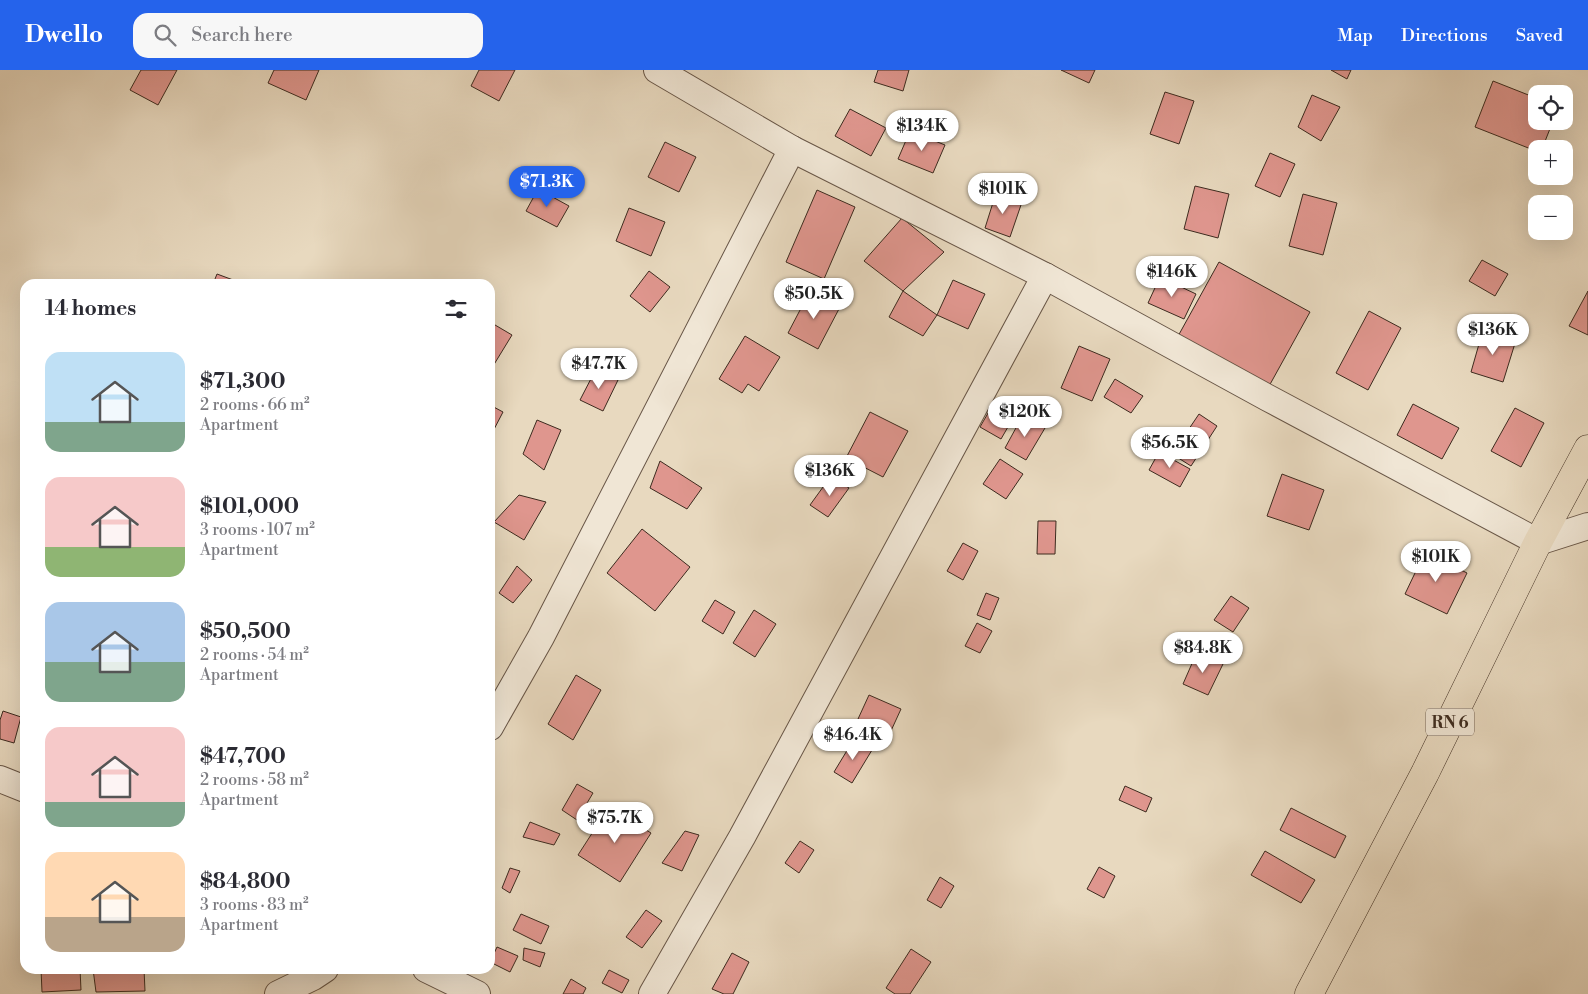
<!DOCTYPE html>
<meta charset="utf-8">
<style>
:root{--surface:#fff;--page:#f7f7f7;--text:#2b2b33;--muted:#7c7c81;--accent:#2563eb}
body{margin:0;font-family:"Libre Bodoni",serif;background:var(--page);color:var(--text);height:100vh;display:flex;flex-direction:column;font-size:19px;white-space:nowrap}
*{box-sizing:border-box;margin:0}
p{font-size:16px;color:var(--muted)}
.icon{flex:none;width:28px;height:28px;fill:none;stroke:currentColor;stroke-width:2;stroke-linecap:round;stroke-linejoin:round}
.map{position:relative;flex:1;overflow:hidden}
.panel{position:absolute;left:20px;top:209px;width:475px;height:695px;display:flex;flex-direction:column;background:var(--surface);border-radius:15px;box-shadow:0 5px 20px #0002}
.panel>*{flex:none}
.controls{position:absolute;left:1528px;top:15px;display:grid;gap:10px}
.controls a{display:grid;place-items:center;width:45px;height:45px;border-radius:10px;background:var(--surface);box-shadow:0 5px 20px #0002;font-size:25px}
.price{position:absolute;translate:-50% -42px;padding:0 11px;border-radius:18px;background:#fff;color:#222;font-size:16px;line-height:32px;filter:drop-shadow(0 1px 2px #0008)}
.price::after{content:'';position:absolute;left:50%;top:30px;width:15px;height:11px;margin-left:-8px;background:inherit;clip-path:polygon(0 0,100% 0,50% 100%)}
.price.on{background:var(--accent);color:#fff}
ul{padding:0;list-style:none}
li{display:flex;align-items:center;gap:15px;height:125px;padding:0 25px}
li span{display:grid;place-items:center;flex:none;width:140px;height:100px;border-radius:15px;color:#555}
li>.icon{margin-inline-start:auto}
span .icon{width:60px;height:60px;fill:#fffc;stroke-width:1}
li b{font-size:21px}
h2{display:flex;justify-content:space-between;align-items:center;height:60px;padding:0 25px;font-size:21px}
header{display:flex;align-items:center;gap:30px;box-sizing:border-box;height:70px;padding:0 25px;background:var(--accent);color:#fff}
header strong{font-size:24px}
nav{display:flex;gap:28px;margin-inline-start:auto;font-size:18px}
.search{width:350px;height:45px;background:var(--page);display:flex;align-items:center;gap:12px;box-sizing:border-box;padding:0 18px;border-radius:15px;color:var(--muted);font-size:19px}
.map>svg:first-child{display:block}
.building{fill:#df968e;stroke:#3d2b1f}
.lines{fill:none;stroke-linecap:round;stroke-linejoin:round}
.minor-casing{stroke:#685647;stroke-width:28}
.primary-casing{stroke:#3d2b1f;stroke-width:29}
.minor{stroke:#f0e6d5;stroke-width:26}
.primary{stroke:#e8d9bf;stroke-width:28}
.labels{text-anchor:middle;stroke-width:4;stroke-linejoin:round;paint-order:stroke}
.shield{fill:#f0e6d5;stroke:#736356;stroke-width:1}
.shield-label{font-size:16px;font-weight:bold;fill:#3d2b1f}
</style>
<header>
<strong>Dwello</strong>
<div class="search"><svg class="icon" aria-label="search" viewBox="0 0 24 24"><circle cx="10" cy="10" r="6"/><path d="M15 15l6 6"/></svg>Search here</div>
<nav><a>Map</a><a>Directions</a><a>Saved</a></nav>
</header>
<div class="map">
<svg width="1588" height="924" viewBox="0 0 1588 924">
<rect width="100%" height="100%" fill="#e8d9bf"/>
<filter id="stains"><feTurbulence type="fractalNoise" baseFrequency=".004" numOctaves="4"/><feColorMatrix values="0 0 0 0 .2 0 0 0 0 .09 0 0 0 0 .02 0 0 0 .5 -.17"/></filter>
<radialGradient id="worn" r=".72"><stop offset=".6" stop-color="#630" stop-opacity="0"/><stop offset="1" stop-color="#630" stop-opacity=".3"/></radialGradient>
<g class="building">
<polygon points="141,0 177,0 158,35 130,20"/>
<polygon points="274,0 319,0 306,30 268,13"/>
<polygon points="479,0 515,0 499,31 471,16"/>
<polygon points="878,0 909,0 903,21 874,12"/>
<polygon points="1061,0 1095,0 1089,13"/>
<polygon points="1331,0 1351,0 1347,9"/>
<polygon points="1493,11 1536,28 1536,51 1553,51 1542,79 1536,79 1536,81 1475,57"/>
<polygon points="1165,22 1194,31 1179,74 1150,64"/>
<polygon points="1312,25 1340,37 1321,71 1298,57"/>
<polygon points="850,39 886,58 871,86 835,66"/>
<polygon points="910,61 945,75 933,103 898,89"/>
<polygon points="665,72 696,87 679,122 648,107"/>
<polygon points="1270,83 1295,94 1280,127 1255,116"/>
<polygon points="1195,116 1229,124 1218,168 1184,159"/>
<polygon points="538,119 569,136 557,157 526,141"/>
<polygon points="817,120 855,137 824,209 786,192"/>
<polygon points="996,123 1022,132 1010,167 985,158"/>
<polygon points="1303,124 1337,133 1323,185 1289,176"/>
<polygon points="629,138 665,152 651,186 616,171"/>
<polygon points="902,148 944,182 903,221 864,191"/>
<polygon points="1482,190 1508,204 1495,226 1469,211"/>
<polygon points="1219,192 1310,242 1268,318 1177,268"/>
<polygon points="649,201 670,217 650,242 630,226"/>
<polygon points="217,204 244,214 213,214"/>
<polygon points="1160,207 1196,224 1184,249 1148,233"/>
<polygon points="953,210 985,224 968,259 937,245"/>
<polygon points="810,221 840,237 818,279 788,263"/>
<polygon points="903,221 937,245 923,266 889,247"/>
<polygon points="1588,221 1588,265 1569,256"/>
<polygon points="1369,241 1401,258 1368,320 1336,303"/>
<polygon points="490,252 512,265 490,301"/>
<polygon points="1483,260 1516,270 1503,312 1471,302"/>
<polygon points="745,266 780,287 759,321 748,314 742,323 719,309"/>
<polygon points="1079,276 1110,289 1092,331 1061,318"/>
<polygon points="596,299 618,310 603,341 580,330"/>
<polygon points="1115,309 1143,326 1131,343 1104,327"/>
<polygon points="1413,334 1459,358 1442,389 1397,365"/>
<polygon points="490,335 503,342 490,367"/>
<polygon points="991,338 1012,350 1001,369 980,357"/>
<polygon points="1515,338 1544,353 1521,397 1491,381"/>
<polygon points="870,342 908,361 883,407 846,388"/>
<polygon points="1199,344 1217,356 1191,396 1172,384"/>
<polygon points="1023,345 1045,358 1026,390 1005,378"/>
<polygon points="537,350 561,360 544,400 523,384"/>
<polygon points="1159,382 1190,399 1180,417 1149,400"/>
<polygon points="1000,389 1023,404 1006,429 983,414"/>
<polygon points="660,391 702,418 687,439 650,418"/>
<polygon points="1282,404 1324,420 1309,460 1267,446"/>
<polygon points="831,406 849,418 828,447 810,435"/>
<polygon points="519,425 546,432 524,470 494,452"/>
<polygon points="1038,451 1056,451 1055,484 1037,484"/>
<polygon points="642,459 690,497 655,541 607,503"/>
<polygon points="963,473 978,481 963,510 947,501"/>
<polygon points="1425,482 1467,503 1447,544 1405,524"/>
<polygon points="517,496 532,510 513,533 499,523"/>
<polygon points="986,523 999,528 990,550 977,545"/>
<polygon points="1231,526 1249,538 1233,562 1214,550"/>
<polygon points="715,530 735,542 723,564 702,551"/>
<polygon points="754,540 776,554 755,587 733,573"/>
<polygon points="977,553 992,561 980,583 965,576"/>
<polygon points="1197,582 1223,594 1208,625 1183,614"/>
<polygon points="576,605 601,620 573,670 548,654"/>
<polygon points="869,625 901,639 890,663 858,649"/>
<polygon points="3,641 21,647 14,673 0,669 0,650"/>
<polygon points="854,669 872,680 852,713 834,702"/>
<polygon points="577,714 593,723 577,750 562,740"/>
<polygon points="1125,716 1152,728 1146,742 1119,730"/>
<polygon points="609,737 651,763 620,812 578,785"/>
<polygon points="1291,738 1346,766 1335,788 1280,760"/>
<polygon points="530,752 560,764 554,775 523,767"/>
<polygon points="685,761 699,765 682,801 662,793"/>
<polygon points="800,771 814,780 799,803 785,793"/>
<polygon points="1265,781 1315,810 1301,833 1251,805"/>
<polygon points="1099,797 1115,806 1104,828 1087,819"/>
<polygon points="510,798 520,801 510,823 502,818"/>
<polygon points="940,807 954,816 941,838 927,830"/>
<polygon points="646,840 662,851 642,878 626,867"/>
<polygon points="521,844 549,856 541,874 513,860"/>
<polygon points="497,877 518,886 510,902 490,892"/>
<polygon points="524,878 545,883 540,897 523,890"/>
<polygon points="911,879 931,892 910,924 895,924 886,918"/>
<polygon points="732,883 749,892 733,924 724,924 712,919"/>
<polygon points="41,899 80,899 81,920 42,922"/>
<polygon points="93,899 144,899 145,921 96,922"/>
<polygon points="609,900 629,910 622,923 602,913"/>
<polygon points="571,909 586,918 583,924 563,924"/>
</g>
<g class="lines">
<defs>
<g id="minor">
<polyline points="657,0 792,79 1045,206 1268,328 1538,472 1588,456"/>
<polyline points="490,657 541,567 792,79"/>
<polyline points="0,709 25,719"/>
<polyline points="426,899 477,924"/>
<polyline points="278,924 313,907 325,899"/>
<polyline points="652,924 742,767 1045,206"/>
</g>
<polyline id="primary" points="1309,924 1425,703 1538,472 1588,379"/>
</defs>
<use href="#minor" class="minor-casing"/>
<use href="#primary" class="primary-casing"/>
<use href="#minor" class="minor"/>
<use href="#primary" class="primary"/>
</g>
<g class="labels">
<rect class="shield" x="1426" y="638.5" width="48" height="27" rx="4"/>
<g class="shield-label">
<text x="1450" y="658">RN 6</text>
</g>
</g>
<rect width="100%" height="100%" filter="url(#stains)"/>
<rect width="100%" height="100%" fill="url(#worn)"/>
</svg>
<div class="controls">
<a><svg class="icon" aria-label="locate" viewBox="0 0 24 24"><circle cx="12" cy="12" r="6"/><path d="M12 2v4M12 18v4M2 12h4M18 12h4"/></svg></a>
<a>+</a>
<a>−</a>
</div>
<b class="price" style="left:922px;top:82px">$134K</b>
<b class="price on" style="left:547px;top:138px">$71.3K</b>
<b class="price" style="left:1003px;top:145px">$101K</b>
<b class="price" style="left:1172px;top:228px">$146K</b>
<b class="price" style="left:814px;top:250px">$50.5K</b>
<b class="price" style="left:1493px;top:286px">$136K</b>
<b class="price" style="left:599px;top:320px">$47.7K</b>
<b class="price" style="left:1025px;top:368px">$120K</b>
<b class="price" style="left:1170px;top:399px">$56.5K</b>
<b class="price" style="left:830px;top:427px">$136K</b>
<b class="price" style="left:1436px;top:513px">$101K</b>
<b class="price" style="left:1203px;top:604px">$84.8K</b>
<b class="price" style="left:853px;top:691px">$46.4K</b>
<b class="price" style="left:615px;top:774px">$75.7K</b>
<section class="panel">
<h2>14 homes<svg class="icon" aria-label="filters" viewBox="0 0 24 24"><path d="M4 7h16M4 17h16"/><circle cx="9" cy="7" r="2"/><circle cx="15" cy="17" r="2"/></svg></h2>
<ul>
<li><span style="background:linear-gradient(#bfe0f5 70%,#7fa58c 0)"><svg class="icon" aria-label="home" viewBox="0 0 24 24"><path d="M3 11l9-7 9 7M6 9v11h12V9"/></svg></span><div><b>$71,300</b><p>2 rooms · 66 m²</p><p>Apartment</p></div></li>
<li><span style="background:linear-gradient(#f6c9c9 70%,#8fb573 0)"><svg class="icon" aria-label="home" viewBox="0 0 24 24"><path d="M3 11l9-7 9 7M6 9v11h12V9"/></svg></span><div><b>$101,000</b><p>3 rooms · 107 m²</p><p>Apartment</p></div></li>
<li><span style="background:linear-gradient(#a9c7e8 60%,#7fa58c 0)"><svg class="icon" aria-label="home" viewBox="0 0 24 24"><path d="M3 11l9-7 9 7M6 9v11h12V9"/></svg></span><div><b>$50,500</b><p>2 rooms · 54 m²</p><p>Apartment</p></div></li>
<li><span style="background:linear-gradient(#f6c9c9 75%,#7fa58c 0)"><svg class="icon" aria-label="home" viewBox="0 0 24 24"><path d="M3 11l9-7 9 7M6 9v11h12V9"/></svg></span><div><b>$47,700</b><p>2 rooms · 58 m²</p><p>Apartment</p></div></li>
<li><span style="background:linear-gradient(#ffd9b3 65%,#b9a48a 0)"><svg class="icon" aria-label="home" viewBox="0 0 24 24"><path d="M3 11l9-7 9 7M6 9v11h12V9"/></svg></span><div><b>$84,800</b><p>3 rooms · 83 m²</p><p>Apartment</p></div></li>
</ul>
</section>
</div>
